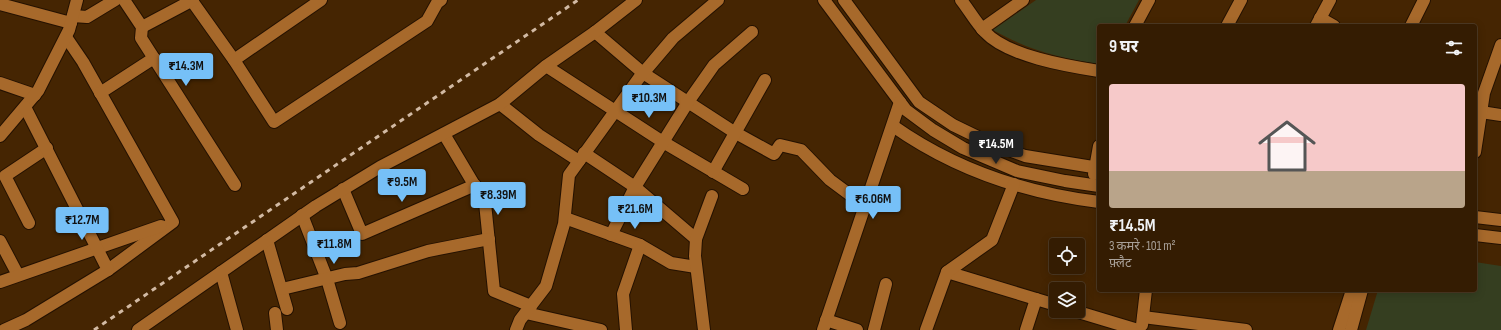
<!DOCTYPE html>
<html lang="hi">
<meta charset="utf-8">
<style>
:root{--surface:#341c02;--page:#3c250c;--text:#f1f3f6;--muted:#a9a199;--line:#4e3a24;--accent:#76c0f7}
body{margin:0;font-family:"Sofia Sans Condensed","Noto Sans Devanagari",sans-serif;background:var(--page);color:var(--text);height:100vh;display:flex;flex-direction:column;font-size:15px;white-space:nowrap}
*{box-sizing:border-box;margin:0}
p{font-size:13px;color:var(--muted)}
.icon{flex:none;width:22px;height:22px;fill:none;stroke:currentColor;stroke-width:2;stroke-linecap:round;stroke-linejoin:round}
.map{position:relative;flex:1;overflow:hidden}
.sheet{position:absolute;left:1097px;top:24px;width:380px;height:268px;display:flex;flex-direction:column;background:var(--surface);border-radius:4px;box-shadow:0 2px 10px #0003,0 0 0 1px var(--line)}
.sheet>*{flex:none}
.controls{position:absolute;left:1049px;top:238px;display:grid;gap:8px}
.controls a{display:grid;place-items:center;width:36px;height:36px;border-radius:4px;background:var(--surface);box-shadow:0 2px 10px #0003,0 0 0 1px var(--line);font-size:20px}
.price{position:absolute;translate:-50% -34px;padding:0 9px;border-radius:4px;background:var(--accent);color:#111;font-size:13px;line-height:26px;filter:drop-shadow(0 1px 2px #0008)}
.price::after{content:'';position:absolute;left:50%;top:24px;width:12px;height:9px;margin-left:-6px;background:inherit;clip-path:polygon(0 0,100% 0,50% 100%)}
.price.selected{background:#222;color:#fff}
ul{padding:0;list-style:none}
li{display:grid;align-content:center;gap:8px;height:212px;padding:0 12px}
li span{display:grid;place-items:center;height:124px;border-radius:4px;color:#555}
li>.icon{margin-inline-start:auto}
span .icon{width:72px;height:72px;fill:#fffc;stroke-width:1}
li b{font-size:17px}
h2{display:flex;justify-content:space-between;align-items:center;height:48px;padding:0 12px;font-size:17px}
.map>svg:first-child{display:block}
.green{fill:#353e20}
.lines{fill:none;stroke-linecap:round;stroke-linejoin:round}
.minor-casing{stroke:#241101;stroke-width:14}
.minor{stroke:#a7692b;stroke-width:12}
.rail{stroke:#d2baa4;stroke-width:3;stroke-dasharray:5 5;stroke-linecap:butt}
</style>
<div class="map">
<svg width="1501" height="330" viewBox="0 0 1501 330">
<rect width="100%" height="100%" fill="#452502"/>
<g class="green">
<path d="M1036,0H1139L1125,26H1099V64C1059,58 1028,50 993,30Z"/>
<polygon points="1475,262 1501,266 1501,330 1366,330 1378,290 1475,290"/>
</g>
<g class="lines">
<defs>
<g id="minor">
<polyline points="124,0 142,27 141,38 235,185"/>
<polyline points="824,0 906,110 933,130 963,148 1017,171 1065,181 1099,186"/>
<polyline points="844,0 919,102 953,125 990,143 1025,156 1099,168"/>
<path d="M961,0C969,10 976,23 985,32C1007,56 1067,66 1099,71"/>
<polyline points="192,1 234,60 274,122 427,21 437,3 441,0"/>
<polyline points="0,4 71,23"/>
<polyline points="73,16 87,17 115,0"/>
<polyline points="1320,18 1334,26"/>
<polyline points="1135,26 1149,0"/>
<polyline points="1227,26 1241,0"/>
<polyline points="1316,26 1330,0"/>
<polyline points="1411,26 1424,0"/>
<polyline points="142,27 193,0"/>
<polyline points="982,29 1023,0"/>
<polyline points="595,32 643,73 734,132 774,154 780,145 801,150 830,180 865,206"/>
<polyline points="66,37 83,62 173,222 108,270"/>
<polyline points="234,60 321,0"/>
<polyline points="546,66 663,142 743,189"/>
<polyline points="0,83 35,95"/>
<polyline points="100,93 154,58"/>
<polyline points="500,104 539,135 579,161"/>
<polyline points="1481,112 1501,115"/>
<path d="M893,126C954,169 1025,193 1099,202"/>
<polyline points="444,134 485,203 494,291 531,306"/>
<polyline points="0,136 38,91 69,30 77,0"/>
<polyline points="1475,152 1484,93 1501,45"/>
<polyline points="584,153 635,187 696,239"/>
<polyline points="713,172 765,80"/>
<polyline points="1094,174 1099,146"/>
<polyline points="343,189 362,234 475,185"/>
<polyline points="302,215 327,279 340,323"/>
<polyline points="1475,217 1501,220"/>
<polyline points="565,218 640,245 671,263 696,267"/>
<polyline points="29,223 5,176 47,148"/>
<polyline points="611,235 635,187 688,102 714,65 752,32"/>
<polyline points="1475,235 1501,238"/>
<polyline points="267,240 287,309"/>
<polyline points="0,241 18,275"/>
<polyline points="221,272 237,330"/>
<polyline points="947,272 1036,299 1026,330"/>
<polyline points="0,282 161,226"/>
<polyline points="282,289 345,274 358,273 428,251 489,239"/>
<polyline points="1036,299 1056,305"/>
<polyline points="1075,311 1138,330"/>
<polyline points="275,313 277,330"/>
<polyline points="526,313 601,330"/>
<polyline points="1143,317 1246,330"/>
<polyline points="826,320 857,330"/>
<polyline points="1142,325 1146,290"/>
<polyline points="4,330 26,320 108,270 25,107"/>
<polyline points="138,330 316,206 380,167 500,104 546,66 595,32 636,0"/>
<polyline points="516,330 520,320 546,286 564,224 569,175 639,78 673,38 718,0"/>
<polyline points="626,330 623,294 640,245"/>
<polyline points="704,330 695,256 696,239 712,196"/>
<polyline points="823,330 900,102"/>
<polyline points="874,330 886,284"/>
<polyline points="926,330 947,272 992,240 1014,184"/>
<polyline points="1339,330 1352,290"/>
<polyline points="1351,330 1362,290"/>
</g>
</defs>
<use href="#minor" class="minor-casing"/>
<use href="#minor" class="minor"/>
<polyline class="rail" points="94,330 578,0"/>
</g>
</svg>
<div class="controls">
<a><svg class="icon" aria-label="locate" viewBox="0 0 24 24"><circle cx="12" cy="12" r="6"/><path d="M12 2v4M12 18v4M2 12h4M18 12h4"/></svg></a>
<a><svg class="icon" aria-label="layers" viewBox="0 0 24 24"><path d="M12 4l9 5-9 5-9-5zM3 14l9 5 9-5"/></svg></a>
</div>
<b class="price" style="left:186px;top:87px">₹14.3M</b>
<b class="price" style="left:649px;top:119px">₹10.3M</b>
<b class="price selected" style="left:996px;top:165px">₹14.5M</b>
<b class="price" style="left:402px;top:203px">₹9.5M</b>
<b class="price" style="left:498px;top:216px">₹8.39M</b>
<b class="price" style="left:873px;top:220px">₹6.06M</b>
<b class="price" style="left:635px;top:230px">₹21.6M</b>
<b class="price" style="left:82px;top:241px">₹12.7M</b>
<b class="price" style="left:334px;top:265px">₹11.8M</b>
<section class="sheet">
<h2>9 घर<svg class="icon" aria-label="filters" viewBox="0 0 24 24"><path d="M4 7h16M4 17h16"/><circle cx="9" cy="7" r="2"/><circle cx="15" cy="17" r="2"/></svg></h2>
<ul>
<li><span style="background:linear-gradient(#f6c9c9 70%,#b9a48a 0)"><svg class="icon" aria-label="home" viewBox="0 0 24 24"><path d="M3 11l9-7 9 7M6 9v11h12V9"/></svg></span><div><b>₹14.5M</b><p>3 कमरे · 101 m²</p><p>फ़्लैट</p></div></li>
</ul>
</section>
</div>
